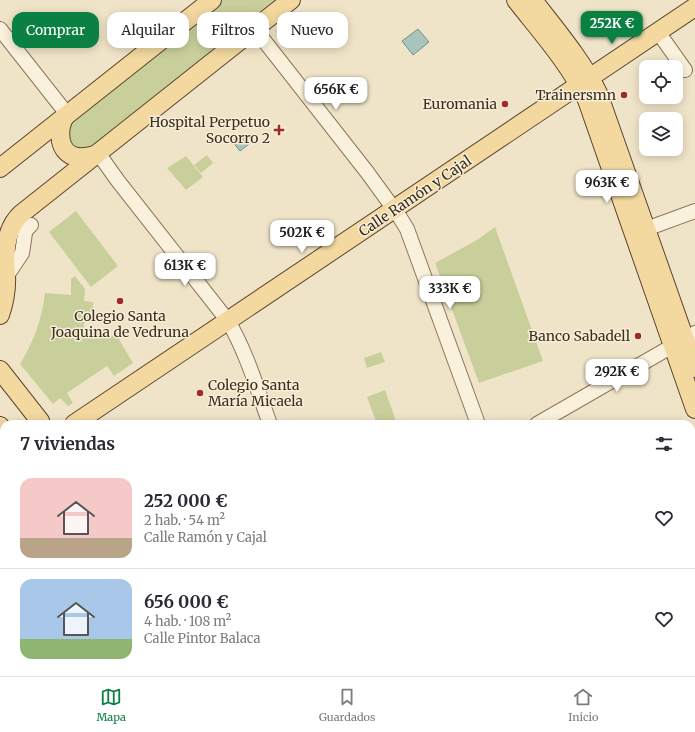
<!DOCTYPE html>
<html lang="es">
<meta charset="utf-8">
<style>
:root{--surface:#fff;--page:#f2f2f3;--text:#2b2b33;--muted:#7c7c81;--line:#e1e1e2;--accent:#0b8043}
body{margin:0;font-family:Merriweather,serif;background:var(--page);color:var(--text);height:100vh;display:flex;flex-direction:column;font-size:15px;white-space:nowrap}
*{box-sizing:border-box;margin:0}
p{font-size:13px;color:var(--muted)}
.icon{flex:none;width:22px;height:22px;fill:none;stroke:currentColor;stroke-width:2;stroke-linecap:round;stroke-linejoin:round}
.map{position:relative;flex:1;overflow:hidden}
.details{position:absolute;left:0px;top:420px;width:695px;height:256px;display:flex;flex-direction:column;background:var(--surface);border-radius:12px 12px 0 0;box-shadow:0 2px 10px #0003}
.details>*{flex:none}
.guide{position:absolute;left:12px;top:12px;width:400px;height:36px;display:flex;gap:8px}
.tools{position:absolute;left:639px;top:60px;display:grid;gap:8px}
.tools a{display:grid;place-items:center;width:44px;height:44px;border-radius:8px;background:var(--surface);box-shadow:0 2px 10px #0003;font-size:20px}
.price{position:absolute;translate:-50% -34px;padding:0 9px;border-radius:8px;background:#fff;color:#222;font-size:13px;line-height:26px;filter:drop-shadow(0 1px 2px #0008)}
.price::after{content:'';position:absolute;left:50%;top:24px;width:12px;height:9px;margin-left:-6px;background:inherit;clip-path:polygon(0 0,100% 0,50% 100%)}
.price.active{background:var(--accent);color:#fff}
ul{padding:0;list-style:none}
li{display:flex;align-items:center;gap:12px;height:100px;padding:0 20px}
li+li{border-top:1px solid var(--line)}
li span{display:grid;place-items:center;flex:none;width:112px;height:80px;border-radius:12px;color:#555}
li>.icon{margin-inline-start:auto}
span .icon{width:48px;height:48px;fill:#fffc;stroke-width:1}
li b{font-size:17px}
h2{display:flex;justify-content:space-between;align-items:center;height:48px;padding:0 20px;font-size:17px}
.tag{padding:0 14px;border-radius:12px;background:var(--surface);box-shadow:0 2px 10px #0003;font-size:14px;line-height:36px}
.tag.active{background:var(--accent);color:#fff}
.menu{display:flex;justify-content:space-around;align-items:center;height:56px;border-top:1px solid var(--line);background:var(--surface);font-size:11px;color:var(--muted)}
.menu a{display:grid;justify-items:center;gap:2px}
.menu .active{color:var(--accent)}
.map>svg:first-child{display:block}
.green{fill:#c9cf9b}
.water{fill:#a9c4bc;stroke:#6f938a}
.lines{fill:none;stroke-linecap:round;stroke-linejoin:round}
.minor-casing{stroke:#8d765c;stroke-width:16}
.major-casing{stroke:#5b4430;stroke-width:20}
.minor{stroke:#faf1dc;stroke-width:14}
.major{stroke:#f3d9a0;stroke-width:18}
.poi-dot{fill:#9e2a2b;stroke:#f7eed8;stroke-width:1.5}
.labels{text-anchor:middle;stroke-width:3;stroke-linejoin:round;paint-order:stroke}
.poi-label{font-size:14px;fill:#3d2e20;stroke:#f7eed8;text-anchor:end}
.street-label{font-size:14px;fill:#3d2e20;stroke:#f7eed8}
</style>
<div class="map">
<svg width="695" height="676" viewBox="0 0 695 676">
<rect width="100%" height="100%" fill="#f0e4c8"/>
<g class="green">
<polygon points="212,0 291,0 77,157 60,130"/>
<polygon points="207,155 213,163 201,173 194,165"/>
<polygon points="186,156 203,177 186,190 167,168"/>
<polygon points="76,211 118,266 91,287 49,232"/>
<polygon points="495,227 543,361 479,383 435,263 477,240"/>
<path d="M75,276L85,289L84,301L93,302L92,320H88L84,323V329C89,333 92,333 98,331V335L117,336L133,363L114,376L107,366L67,393L73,403L68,406L60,398L53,404L20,364C34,341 42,319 45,293L71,295V279Z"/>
<polygon points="381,352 385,362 367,368 364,358"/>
<polygon points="385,390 397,424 377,424 367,397"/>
<polygon points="4,654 4,672 34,672 35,676 0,676 0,659 1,658 1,655"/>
</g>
<g class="water">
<polygon points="418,29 429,42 413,55 402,41"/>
<polygon points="241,134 249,144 240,151 232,141"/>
</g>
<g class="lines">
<defs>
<g id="minor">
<polyline points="0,29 67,114"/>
<polyline points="255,29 367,172 399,216 407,229 478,424"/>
<polyline points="658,32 685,70"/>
<path d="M98,153L118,181L228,321C247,353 257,389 270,424"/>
<polyline points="646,229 695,211"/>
<polyline points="6,277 22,253 25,233 26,230 31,225"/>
<polyline points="537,424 695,333"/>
<polyline points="0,475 4,472"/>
<polyline points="357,672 358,676"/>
<polyline points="566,672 567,676"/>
</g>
<g id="major">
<path d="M516,0C541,32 569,63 587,100L695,409"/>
<path d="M533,0C556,30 581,59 598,93L695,368"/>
<path d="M65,116C57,130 58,154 77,157C84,158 90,156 96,155"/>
<polyline points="0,168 212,0"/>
<path d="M5,265C5,247 7,227 21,214L291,0"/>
<path d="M0,315C7,295 8,274 3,253"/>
<polyline points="0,370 40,421 41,424"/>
<polyline points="74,424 695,7"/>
<polyline points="0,426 4,431"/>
<polyline points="691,596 695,594"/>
<polyline points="111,672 112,676"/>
<polyline points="126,672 128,676"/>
<polyline points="530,676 538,672"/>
</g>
</defs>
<use href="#minor" class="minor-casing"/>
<use href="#major" class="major-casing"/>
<use href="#minor" class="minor"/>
<use href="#major" class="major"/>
</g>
<g class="poi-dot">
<circle cx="624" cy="95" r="4"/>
<circle cx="505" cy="104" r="4"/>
<path d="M277 124h4v4h4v4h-4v4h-4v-4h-4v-4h4z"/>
<circle cx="120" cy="301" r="4"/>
<circle cx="638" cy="336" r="4"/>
<circle cx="200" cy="393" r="4"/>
</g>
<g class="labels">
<g class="poi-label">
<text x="616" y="100">Trainersmn</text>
<text x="497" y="109">Euromania</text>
<text x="270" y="127">Hospital Perpetuo<tspan x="270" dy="16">Socorro 2</tspan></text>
<text x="120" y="321" text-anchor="middle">Colegio Santa<tspan x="120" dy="16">Joaquina de Vedruna</tspan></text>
<text x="630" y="341">Banco Sabadell</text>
<text x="208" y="390" text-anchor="start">Colegio Santa<tspan x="208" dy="16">María Micaela</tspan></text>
</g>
<g class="street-label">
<text transform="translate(415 196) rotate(-34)" y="5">Calle Ramón y Cajal</text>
</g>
</g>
</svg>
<div class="tools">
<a><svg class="icon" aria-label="locate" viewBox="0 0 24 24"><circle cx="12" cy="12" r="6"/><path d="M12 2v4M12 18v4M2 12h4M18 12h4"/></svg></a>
<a><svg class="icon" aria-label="layers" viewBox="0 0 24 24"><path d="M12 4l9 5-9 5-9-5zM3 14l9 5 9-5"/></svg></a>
</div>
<b class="price active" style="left:612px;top:45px">252K €</b>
<b class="price" style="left:336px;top:111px">656K €</b>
<b class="price" style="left:607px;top:204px">963K €</b>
<b class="price" style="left:302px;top:254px">502K €</b>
<b class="price" style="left:185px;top:287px">613K €</b>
<b class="price" style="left:450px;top:310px">333K €</b>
<b class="price" style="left:617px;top:393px">292K €</b>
<div class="guide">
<a class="tag active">Comprar</a>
<a class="tag">Alquilar</a>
<a class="tag">Filtros</a>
<a class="tag">Nuevo</a>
</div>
<section class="details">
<h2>7 viviendas<svg class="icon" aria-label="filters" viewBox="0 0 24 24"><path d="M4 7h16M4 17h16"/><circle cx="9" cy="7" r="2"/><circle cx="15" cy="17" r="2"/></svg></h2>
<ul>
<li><span style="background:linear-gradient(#f6c9c9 75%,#b9a48a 0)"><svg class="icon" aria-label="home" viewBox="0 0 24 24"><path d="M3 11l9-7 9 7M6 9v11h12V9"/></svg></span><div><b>252 000 €</b><p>2 hab. · 54 m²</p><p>Calle Ramón y Cajal</p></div><svg class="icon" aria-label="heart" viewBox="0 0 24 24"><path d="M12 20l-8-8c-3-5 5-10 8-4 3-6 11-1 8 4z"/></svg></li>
<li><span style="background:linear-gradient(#a9c7e8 75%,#8fb573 0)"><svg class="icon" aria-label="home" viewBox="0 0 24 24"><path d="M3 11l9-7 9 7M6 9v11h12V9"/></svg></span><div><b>656 000 €</b><p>4 hab. · 108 m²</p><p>Calle Pintor Balaca</p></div><svg class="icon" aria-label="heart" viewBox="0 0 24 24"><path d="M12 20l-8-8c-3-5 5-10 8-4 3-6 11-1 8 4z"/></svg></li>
</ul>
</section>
</div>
<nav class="menu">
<a class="active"><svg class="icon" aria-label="map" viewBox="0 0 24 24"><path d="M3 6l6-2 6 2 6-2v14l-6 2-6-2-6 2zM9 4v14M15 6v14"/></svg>Mapa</a>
<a><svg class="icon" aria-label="saved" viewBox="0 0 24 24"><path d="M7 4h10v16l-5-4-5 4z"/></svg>Guardados</a>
<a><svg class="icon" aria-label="home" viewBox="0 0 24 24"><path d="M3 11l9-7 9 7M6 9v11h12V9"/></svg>Inicio</a>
</nav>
